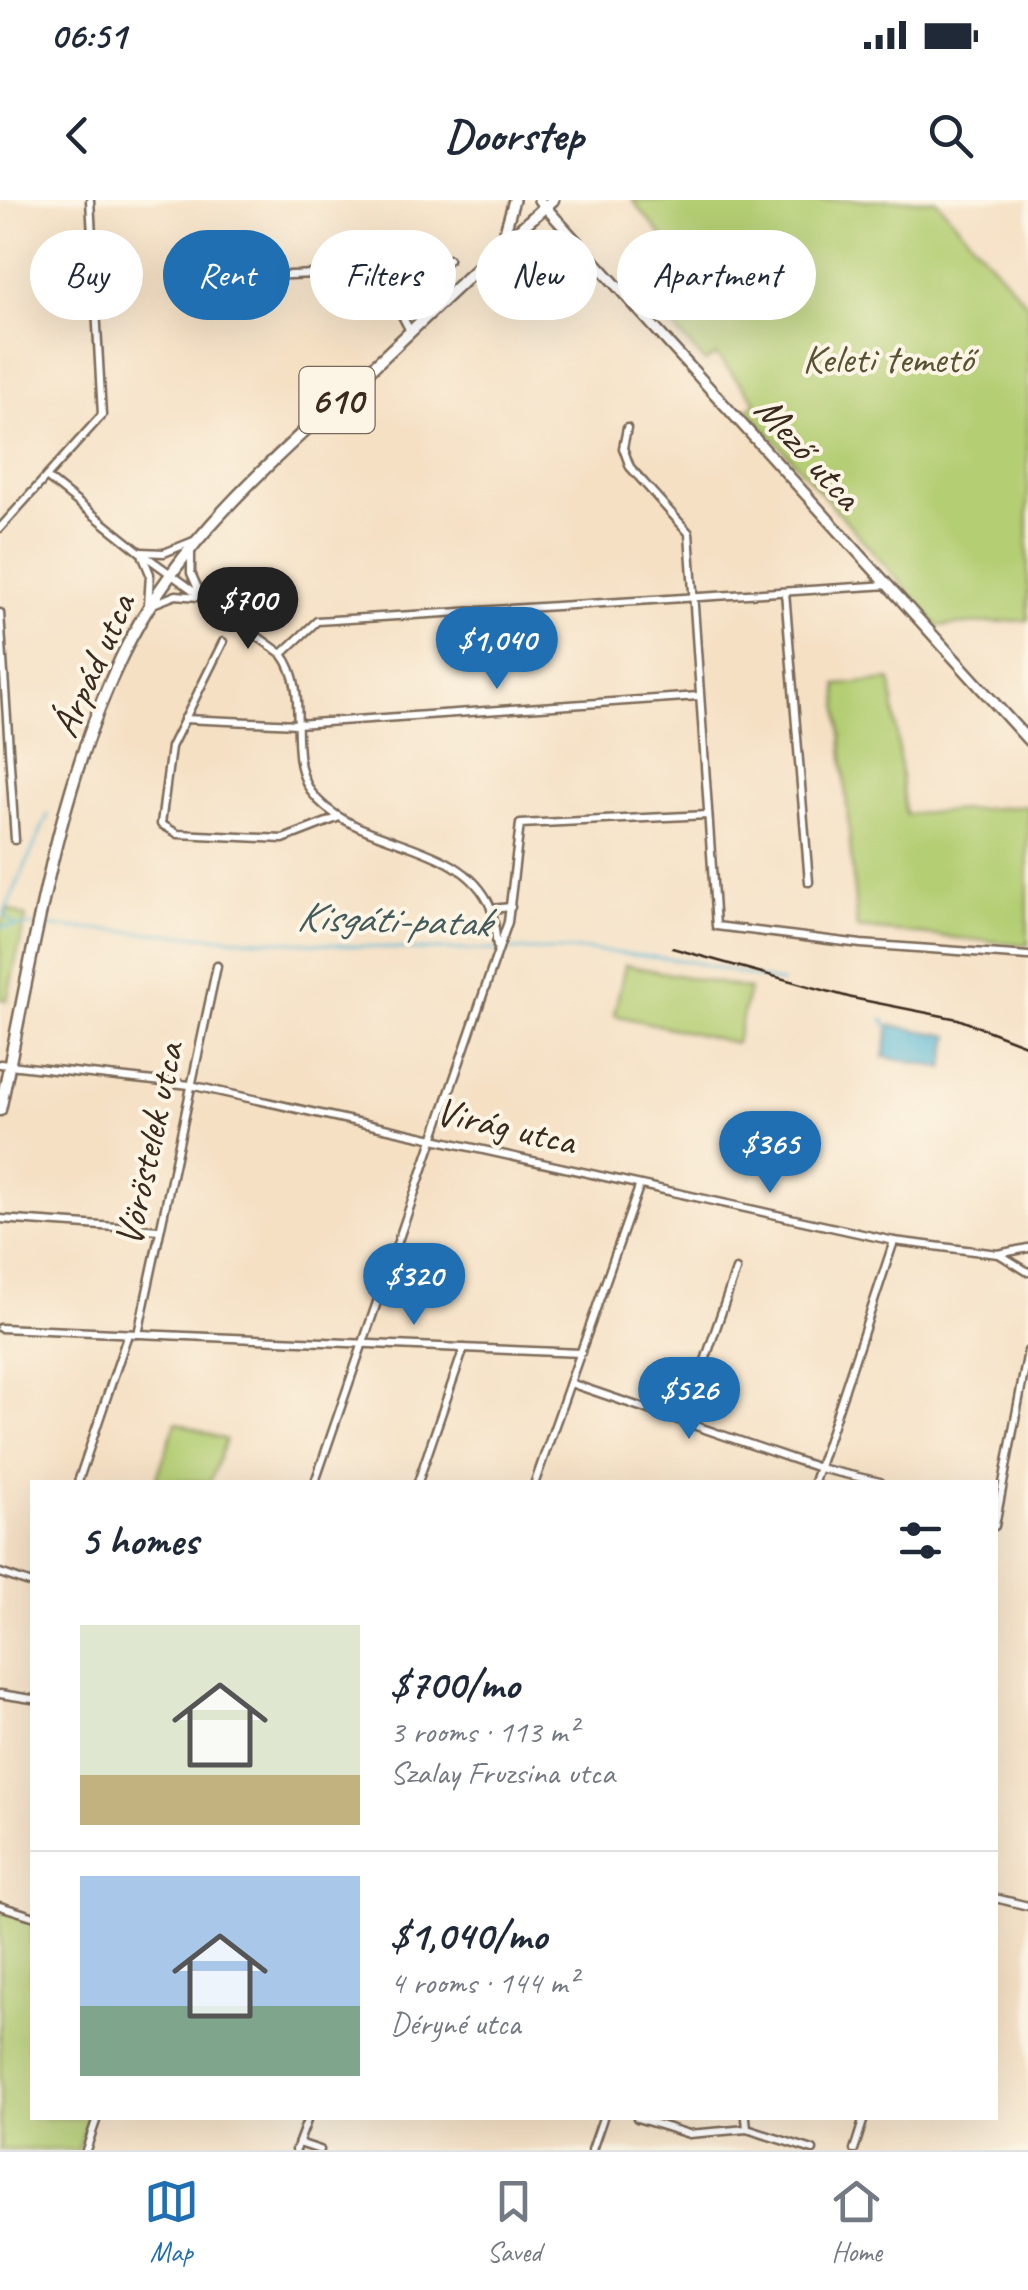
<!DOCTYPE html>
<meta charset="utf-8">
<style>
:root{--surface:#fff;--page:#f6f6f7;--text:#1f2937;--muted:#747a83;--line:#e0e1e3;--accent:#1f6fb2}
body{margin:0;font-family:Caveat,sans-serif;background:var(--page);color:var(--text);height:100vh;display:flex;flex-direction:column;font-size:38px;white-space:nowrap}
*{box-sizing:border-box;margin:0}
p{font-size:32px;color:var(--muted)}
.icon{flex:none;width:55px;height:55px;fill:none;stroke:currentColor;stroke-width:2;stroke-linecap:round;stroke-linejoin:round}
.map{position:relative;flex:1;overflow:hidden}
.sheet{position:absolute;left:30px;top:1280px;width:968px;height:640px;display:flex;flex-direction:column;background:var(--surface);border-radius:0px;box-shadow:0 10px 40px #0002}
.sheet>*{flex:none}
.guide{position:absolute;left:30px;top:30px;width:970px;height:90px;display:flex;gap:20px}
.price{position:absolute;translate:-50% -85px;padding:0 22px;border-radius:35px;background:var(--accent);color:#fff;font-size:32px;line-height:65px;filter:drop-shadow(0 2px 5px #0008)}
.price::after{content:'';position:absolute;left:50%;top:60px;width:30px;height:22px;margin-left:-15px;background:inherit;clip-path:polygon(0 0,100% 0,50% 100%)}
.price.on{background:#222;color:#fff}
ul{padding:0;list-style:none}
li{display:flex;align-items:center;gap:30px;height:250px;padding:0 50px}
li+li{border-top:2px solid var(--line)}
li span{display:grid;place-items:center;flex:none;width:280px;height:200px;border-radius:0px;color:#555}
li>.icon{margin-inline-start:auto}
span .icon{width:120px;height:120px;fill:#fffc;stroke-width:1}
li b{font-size:42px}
h2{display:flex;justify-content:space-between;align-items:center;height:120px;padding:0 50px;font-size:42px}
.tag{padding:0 35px;border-radius:45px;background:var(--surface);box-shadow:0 10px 40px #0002;font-size:35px;line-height:90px}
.tag.on{background:var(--accent);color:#fff}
.status{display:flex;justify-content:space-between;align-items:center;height:70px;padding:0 50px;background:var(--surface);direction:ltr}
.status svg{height:28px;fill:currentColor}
header{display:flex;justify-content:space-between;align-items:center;height:130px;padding:0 50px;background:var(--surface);font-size:45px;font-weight:800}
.tabs{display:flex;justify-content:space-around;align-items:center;height:140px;border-top:2px solid var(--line);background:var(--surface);font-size:28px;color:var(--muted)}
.tabs a{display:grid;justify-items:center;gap:5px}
.tabs .on{color:var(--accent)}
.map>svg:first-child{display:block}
.green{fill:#b4ce73;stroke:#787c48;stroke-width:2.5}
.water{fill:#54b5d3;stroke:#487078;stroke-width:2.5}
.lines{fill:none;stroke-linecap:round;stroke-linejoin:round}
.stream{stroke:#54b5d3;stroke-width:2.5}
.street-casing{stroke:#7c6a58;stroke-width:11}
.secondary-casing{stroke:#7c6a58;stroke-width:14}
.primary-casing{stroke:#7c6a58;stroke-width:15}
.street{stroke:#fff;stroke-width:6}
.secondary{stroke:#fff;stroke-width:9}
.primary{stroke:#fff;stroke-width:10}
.rail{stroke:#3b2a1e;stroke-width:2.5}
.labels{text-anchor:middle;stroke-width:8;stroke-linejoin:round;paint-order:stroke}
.shield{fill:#fcf5e5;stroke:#75675a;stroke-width:2.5}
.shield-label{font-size:38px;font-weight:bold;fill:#3b2a1e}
.park-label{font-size:40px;fill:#595333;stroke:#fcf5e5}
.street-label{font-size:40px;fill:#3b2a1e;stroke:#fcf5e5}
.water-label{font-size:42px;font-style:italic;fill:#445b5d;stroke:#fcf5e5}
</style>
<div class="status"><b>06:51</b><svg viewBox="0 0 49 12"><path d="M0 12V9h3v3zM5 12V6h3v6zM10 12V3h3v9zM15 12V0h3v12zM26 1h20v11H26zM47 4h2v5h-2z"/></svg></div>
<header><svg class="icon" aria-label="back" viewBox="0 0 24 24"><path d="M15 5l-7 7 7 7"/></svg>Doorstep<svg class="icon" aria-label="search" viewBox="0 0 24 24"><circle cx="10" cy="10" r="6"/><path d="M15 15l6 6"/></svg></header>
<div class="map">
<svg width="1028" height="1950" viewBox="0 0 1028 1950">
<rect width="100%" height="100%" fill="#fcf5e5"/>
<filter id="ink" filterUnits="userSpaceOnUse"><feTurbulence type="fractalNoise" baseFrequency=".01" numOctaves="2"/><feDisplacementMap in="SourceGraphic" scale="20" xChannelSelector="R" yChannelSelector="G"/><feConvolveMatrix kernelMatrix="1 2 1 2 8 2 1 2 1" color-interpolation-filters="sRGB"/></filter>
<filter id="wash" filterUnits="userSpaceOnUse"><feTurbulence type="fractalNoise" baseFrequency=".0048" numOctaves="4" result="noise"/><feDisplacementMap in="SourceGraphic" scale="40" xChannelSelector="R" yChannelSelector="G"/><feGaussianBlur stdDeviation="2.25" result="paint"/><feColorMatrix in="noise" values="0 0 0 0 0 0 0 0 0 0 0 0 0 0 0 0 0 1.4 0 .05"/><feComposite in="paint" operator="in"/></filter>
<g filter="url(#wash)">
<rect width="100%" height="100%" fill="#f5e0c4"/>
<g class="green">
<polygon points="632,0 936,0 1028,105 1028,420 938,426 748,209 756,201 716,155 705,162 674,128 710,93"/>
<polygon points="891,480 905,614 1028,606 1028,745 857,728 837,485"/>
<polygon points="8,709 26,717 7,800 0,799 0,728"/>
<polygon points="625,765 749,789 736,843 614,815"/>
<polygon points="176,1222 226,1240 210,1282 156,1280"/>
<polygon points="0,1710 32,1721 32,1918 89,1918 78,1950 0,1950"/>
</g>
<polygon class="water" points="890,825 950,836 944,868 884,857"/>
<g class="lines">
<g class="stream">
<polyline points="14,725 4,714 48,615"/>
<polyline points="41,726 417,750 588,750 688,761 782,783"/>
<polyline points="0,727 33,726"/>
<polyline points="883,819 889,828"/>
</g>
</g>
</g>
<g filter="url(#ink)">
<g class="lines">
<defs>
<g id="street">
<polyline points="396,71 399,110 410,131"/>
<polyline points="266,76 437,69 449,59"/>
<polyline points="627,228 623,248 630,267 689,333 716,726 861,744 1028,756"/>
<path d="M46,277L140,352L282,454C314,496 280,561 318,600C365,649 463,640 491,708C495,720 495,733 497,746"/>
<polyline points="0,328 102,215 90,0"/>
<polyline points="141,352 164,353 196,340"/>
<polyline points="191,353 191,373 200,393"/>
<polyline points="143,357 150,374 148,406 176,395 198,397"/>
<polyline points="785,392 809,682"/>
<polyline points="0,413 15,640"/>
<polyline points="223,442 171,547 161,624 178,634 283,639 337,618"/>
<polyline points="282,454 317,421 889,385"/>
<polyline points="184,519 297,524 699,496"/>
<polyline points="491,709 511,707"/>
<polyline points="0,864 190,885 894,1041 998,1054 1028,1048"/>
<polyline points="0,1019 160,1030"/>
<polyline points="999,1054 1028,1072"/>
<polyline points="0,1128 581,1153"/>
<polyline points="138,1134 217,766"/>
<polyline points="570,1183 819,1268 880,1282"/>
<polyline points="684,1222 736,1070"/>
<polyline points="78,1282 128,1134"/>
<polyline points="315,1282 508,722 520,624 708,615"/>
<polyline points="418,1282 464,1148"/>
<polyline points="535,1282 639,987"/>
<polyline points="814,1282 894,1041"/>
<polyline points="995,1326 1028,1151"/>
<polyline points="0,1373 32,1384"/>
<polyline points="0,1494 32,1499"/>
<polyline points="995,1698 1028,1706"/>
<polyline points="0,1706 32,1716"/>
<polyline points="637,1918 689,1934 747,1929 813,1950"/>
<polyline points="746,1918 747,1929"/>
<polyline points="299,1943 320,1950"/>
<polyline points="86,1950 97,1918"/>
<polyline points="296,1950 308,1918"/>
<polyline points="592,1950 603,1918"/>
<polyline points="854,1950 864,1918"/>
</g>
<g id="secondary">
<polyline points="539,0 1028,540"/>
<polyline points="501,45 514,0"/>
</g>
<path id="primary" d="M0,910C33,759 54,596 122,456C176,342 268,266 358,181C423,121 485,58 553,0"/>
</defs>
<use href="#street" class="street-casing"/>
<use href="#secondary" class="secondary-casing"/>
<use href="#primary" class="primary-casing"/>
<use href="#street" class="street"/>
<use href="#secondary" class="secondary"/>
<use href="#primary" class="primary"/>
<polyline class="rail" points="672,748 852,798 958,819 1028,846"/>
</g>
</g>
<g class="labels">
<rect class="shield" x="299.5" y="167" width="75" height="66" rx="8"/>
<g class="shield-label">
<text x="337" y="213">610</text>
</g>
<g class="park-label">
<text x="888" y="172">Keleti temető</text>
</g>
<g class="street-label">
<text transform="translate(809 252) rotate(48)" y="14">Mező utca</text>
<text transform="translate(92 465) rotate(-66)" y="14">Árpád utca</text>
<text transform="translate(506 925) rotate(13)" y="14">Virág utca</text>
<text transform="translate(148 944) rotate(-78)" y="14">Vöröstelek utca</text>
</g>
<g class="water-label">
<text transform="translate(393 718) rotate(2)" y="15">Kisgáti-patak</text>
</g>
</g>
</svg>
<b class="price on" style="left:248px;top:452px">$700</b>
<b class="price" style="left:497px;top:492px">$1,040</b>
<b class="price" style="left:770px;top:996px">$365</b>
<b class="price" style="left:414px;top:1128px">$320</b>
<b class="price" style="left:689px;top:1242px">$526</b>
<div class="guide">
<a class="tag">Buy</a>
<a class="tag on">Rent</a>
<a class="tag">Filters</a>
<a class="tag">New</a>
<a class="tag">Apartment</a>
</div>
<section class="sheet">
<h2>5 homes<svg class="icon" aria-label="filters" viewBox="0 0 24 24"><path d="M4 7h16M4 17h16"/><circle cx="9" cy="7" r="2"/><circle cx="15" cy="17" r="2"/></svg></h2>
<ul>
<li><span style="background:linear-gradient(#dfe7d0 75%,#c2b280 0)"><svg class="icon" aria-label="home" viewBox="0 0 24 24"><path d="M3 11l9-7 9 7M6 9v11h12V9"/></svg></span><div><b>$700/mo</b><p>3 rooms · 113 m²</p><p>Szalay Fruzsina utca</p></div></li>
<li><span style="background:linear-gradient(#a9c7e8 65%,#7fa58c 0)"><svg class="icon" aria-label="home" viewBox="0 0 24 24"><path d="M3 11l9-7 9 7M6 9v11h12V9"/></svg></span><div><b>$1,040/mo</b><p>4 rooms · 144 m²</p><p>Déryné utca</p></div></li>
</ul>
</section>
</div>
<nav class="tabs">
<a class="on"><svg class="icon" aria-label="map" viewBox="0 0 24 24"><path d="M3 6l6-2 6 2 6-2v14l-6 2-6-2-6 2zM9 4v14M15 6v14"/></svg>Map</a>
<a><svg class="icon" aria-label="saved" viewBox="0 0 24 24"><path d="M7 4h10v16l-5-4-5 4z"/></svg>Saved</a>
<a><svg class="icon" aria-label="home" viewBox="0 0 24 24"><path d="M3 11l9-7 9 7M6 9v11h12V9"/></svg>Home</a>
</nav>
